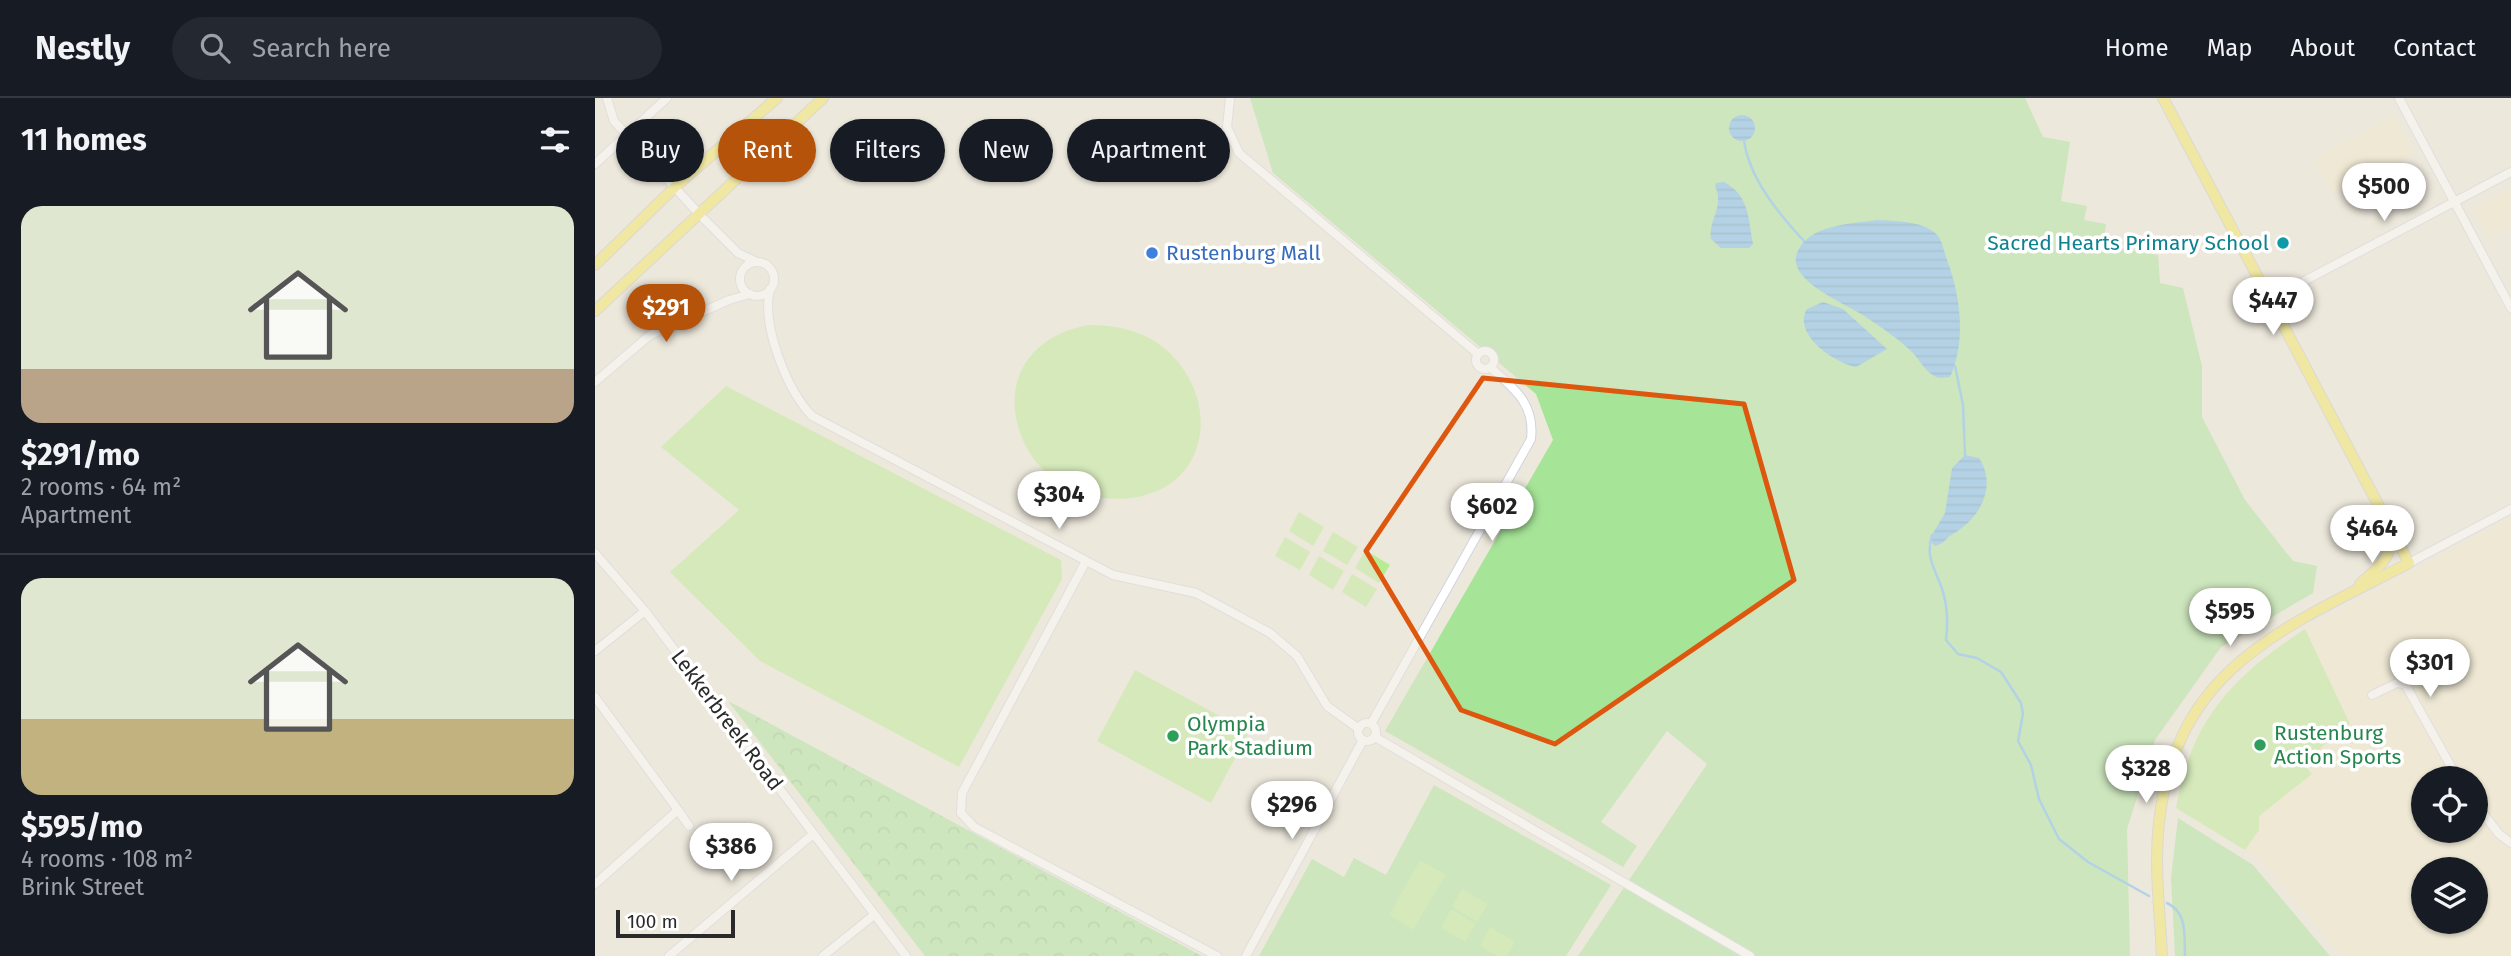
<!DOCTYPE html>
<meta charset="utf-8">
<style>
:root{--surface:#171b24;--page:#242831;--text:#f1f3f6;--muted:#9ea1a6;--line:#363941;--accent:#b45309}
body{margin:0;font-family:"Fira Sans",sans-serif;background:var(--page);color:var(--text);height:100vh;display:flex;flex-direction:column;font-size:26px;white-space:nowrap}
*{box-sizing:border-box;margin:0}
p{font-size:23px;color:var(--muted)}
.icon{flex:none;width:38px;height:38px;fill:none;stroke:currentColor;stroke-width:2;stroke-linecap:round;stroke-linejoin:round}
.map{position:relative;flex:1;overflow:hidden}
.side{display:flex;flex-direction:column;background:var(--surface);width:595px}
.side>*{flex:none}
.hud{position:absolute;left:21px;top:21px;width:665px;height:63px;display:flex;gap:14px}
.buttons{position:absolute;left:1816px;top:668px;display:grid;gap:14px}
.buttons a{display:grid;place-items:center;width:77px;height:77px;border-radius:50%;background:var(--surface);box-shadow:0 2px 5px #0004;font-size:35px}
.scale{position:absolute;left:21px;bottom:18px;width:119px;box-sizing:border-box;padding-left:7px;border:4px solid #2a2a2a;border-top:0;font-size:19px;line-height:24px;white-space:nowrap;color:#2a2a2a;-webkit-text-stroke:5px #fff;paint-order:stroke}
.price{position:absolute;translate:-50% -60px;padding:0 16px;border-radius:24px;background:#fff;color:#222;font-size:23px;line-height:46px;filter:drop-shadow(0 2px 4px #0008)}
.price::after{content:'';position:absolute;left:50%;top:42px;width:21px;height:16px;margin-left:-10px;background:inherit;clip-path:polygon(0 0,100% 0,50% 100%)}
.price.selected{background:var(--accent);color:#fff}
ul{padding:0;list-style:none}
li{display:grid;align-content:center;gap:14px;height:371px;padding:0 21px}
li+li{border-top:2px solid var(--line)}
li span{display:grid;place-items:center;height:217px;border-radius:21px;color:#555}
li>.icon{margin-inline-start:auto}
span .icon{width:126px;height:126px;fill:#fffc;stroke-width:1}
li b{font-size:30px}
h2{display:flex;justify-content:space-between;align-items:center;height:84px;padding:0 21px;font-size:30px}
.tag{padding:0 24px;border-radius:32px;background:var(--surface);box-shadow:0 2px 5px #0004;font-size:24px;line-height:63px}
.tag.selected{background:var(--accent);color:#fff}
header{display:flex;align-items:center;gap:42px;box-sizing:border-box;height:98px;padding:0 35px;background:var(--surface);border-bottom:2px solid var(--line)}
header strong{font-size:33px}
nav{display:flex;gap:38px;margin-inline-start:auto;font-size:24px}
.search{width:490px;height:63px;background:var(--page);display:flex;align-items:center;gap:18px;box-sizing:border-box;padding:0 24px;border-radius:38px;color:var(--muted);font-size:26px}
main{display:flex;flex:1;min-height:0}
.map>svg:first-child{display:block}
.education{fill:#efe9cb;fill-rule:evenodd}
.grass{fill:#a6e498}
.park{fill:url(#park-crowns)}
.pitch{fill:#b8ec93}
.water{fill:url(#water-rules)}
.lines{fill:none;stroke-linecap:round;stroke-linejoin:round}
.stream{stroke:#6db9f1;stroke-width:2.5}
.minor-casing{stroke:#d1d2e3;stroke-width:10}
.major-casing{stroke:#c8c8c8;stroke-width:12}
.minor{stroke:#fff;stroke-width:8}
.major{stroke:#f3e75b;stroke-width:10}
.marked{fill:none;stroke:#de570e;stroke-width:5;stroke-linejoin:round}
.culture-dot{fill:#0f9aa8;stroke:#fff;stroke-width:2.5}
.shop-dot{fill:#3f7fe0;stroke:#fff;stroke-width:2.5}
.leisure-dot{fill:#2e9e5b;stroke:#fff;stroke-width:2.5}
.labels{text-anchor:middle;stroke-width:7;stroke-linejoin:round;paint-order:stroke}
.culture-label{font-size:21px;fill:#0d838f;stroke:#fff;text-anchor:end}
.shop-label{font-size:21px;fill:#366cbe;stroke:#fff;text-anchor:start}
.street-label{font-size:21px;fill:#2a2a2a;stroke:#fff}
.leisure-label{font-size:21px;fill:#27864d;stroke:#fff;text-anchor:start}
</style>
<header>
<strong>Nestly</strong>
<div class="search"><svg class="icon" aria-label="search" viewBox="0 0 24 24"><circle cx="10" cy="10" r="6"/><path d="M15 15l6 6"/></svg>Search here</div>
<nav><a>Home</a><a>Map</a><a>About</a><a>Contact</a></nav>
</header>
<main>
<section class="side">
<h2>11 homes<svg class="icon" aria-label="filters" viewBox="0 0 24 24"><path d="M4 7h16M4 17h16"/><circle cx="9" cy="7" r="2"/><circle cx="15" cy="17" r="2"/></svg></h2>
<ul>
<li><span style="background:linear-gradient(#dfe7d0 75%,#b9a48a 0)"><svg class="icon" aria-label="home" viewBox="0 0 24 24"><path d="M3 11l9-7 9 7M6 9v11h12V9"/></svg></span><div><b>$291/mo</b><p>2 rooms · 64 m²</p><p>Apartment</p></div></li>
<li><span style="background:linear-gradient(#dfe7d0 65%,#c2b280 0)"><svg class="icon" aria-label="home" viewBox="0 0 24 24"><path d="M3 11l9-7 9 7M6 9v11h12V9"/></svg></span><div><b>$595/mo</b><p>4 rooms · 108 m²</p><p>Brink Street</p></div></li>
</ul>
</section>
<div class="map">
<svg width="1916" height="858" viewBox="0 0 1916 858">
<defs>
<pattern id="park-crowns" width="20" height="18" patternUnits="userSpaceOnUse" patternTransform="scale(1.75)"><rect width="20" height="18" fill="#a6e498"/><path d="M2 6a3 3 0 1 1 6 0M12 15a3 3 0 1 1 6 0" fill="none" stroke="#8fc483"/></pattern>
<pattern id="water-rules" width="6" height="5" patternUnits="userSpaceOnUse" patternTransform="scale(1.75)"><rect width="6" height="5" fill="#6db9f1"/><path d="M0 2.5h6" fill="none" stroke="#5a97c3"/></pattern>
</defs>
<rect width="100%" height="100%" fill="#ede8dc"/>
<g class="education">
<polygon points="1799,19 1818,56 1738,97 1719,60"/>
<polygon points="1914,91 1916,127 1894,139 1879,110"/>
<path d="M1916,419V858H1747L1670,767L1650,752L1664,732V718L1716,676L1706,666L1755,626L1710,531ZM1829,681H1881V733H1829ZM1829,772H1881V824H1829Z"/>
</g>
<g class="grass">
<polygon points="655,0 1430,0 1448,39 1475,44 1466,103 1492,108 1489,122 1511,126 1508,147 1563,157 1565,185 1588,190 1607,268 1607,319 1650,402 1698,463 1722,468 1718,495 1626,549 1560,642 1532,731 1535,858 983,858 1112,666 1072,633 1006,724 1042,748 1028,769 790,633 958,342 941,296 678,75"/>
<polygon points="839,687 1016,787 971,858 664,858 717,761 749,779 759,760 791,777"/>
<polygon points="1583,720 1658,767 1735,858 1580,858 1576,780"/>
</g>
<polygon class="park" points="133,603 607,858 330,858"/>
<g class="pitch">
<path d="M494,227C516,227 536,230 556,241C595,263 619,316 598,359C576,405 512,410 472,389C443,374 424,346 420,313C415,265 450,234 494,227Z"/>
<polygon points="131,288 466,462 467,481 364,669 165,563 75,474 144,412 66,349"/>
<polygon points="704,414 729,429 718,448 694,433"/>
<polygon points="738,434 763,449 752,467 728,453"/>
<polygon points="690,439 715,454 705,472 680,458"/>
<polygon points="770,452 795,467 784,485 760,470"/>
<polygon points="724,458 749,473 738,492 714,477"/>
<polygon points="757,476 782,491 771,509 747,494"/>
<path d="M1710,531L1755,626L1707,665L1717,676L1664,718V732L1650,752L1581,710C1596,621 1638,578 1710,531Z"/>
<polygon points="540,572 654,634 616,705 502,643"/>
<polygon points="825,762 851,777 818,832 794,817"/>
<polygon points="867,791 893,806 882,824 857,809"/>
<polygon points="856,811 881,826 870,844 846,830"/>
<polygon points="895,829 920,844 912,858 902,858 885,848"/>
</g>
<g class="water">
<circle cx="1147" cy="30" r="13"/>
<path d="M1129,84C1155,98 1153,121 1158,146L1154,150H1126L1116,141C1113,121 1130,109 1120,88L1121,85Z"/>
<path d="M1282,122C1300,123 1331,123 1343,138C1347,143 1349,153 1351,159C1365,195 1372,242 1355,279C1346,280 1342,281 1335,275C1328,270 1324,261 1318,255C1304,241 1287,230 1271,219C1252,206 1191,183 1202,155C1213,126 1257,126 1282,122Z"/>
<path d="M1228,204L1248,211L1292,251L1261,269C1239,265 1197,236 1212,211Z"/>
<path d="M1370,357L1384,360C1403,389 1384,421 1358,436C1351,440 1349,446 1340,448L1337,445V437L1350,415L1357,370Z"/>
</g>
<g class="lines">
<g class="stream">
<path d="M1149,42C1154,80 1183,115 1209,143"/>
<polyline points="1360,268 1368,307 1370,357"/>
<path d="M1337,437C1330,460 1340,470 1347,491C1353,508 1353,525 1351,542L1363,556L1382,560L1406,574L1426,605L1428,616L1423,643L1436,667L1444,701L1464,741L1493,764L1554,798"/>
<path d="M1572,805C1593,815 1589,837 1590,858"/>
</g>
<defs>
<g id="minor">
<polyline points="12,0 19,23 105,117 143,155 162,164"/>
<polyline points="635,0 632,29 644,55 883,256"/>
<polyline points="1804,0 1916,210"/>
<polyline points="0,66 72,0"/>
<circle cx="162" cy="181" r="17"/>
<path d="M175,191C166,227 192,292 217,318L518,477L601,495L675,535L702,558L732,608L764,631"/>
<polyline points="1675,201 1916,74"/>
<circle cx="890" cy="262" r="9"/>
<polyline points="0,284 55,237 134,202 155,196"/>
<polyline points="0,455 50,513 311,858"/>
<polyline points="491,463 367,695 366,715 379,729 622,858"/>
<polyline points="1814,465 1916,411"/>
<polyline points="0,553 50,513"/>
<polyline points="1777,597 1802,585 1810,586 1863,681"/>
<polyline points="0,599 83,712 0,786"/>
<circle cx="772" cy="634" r="9"/>
<path d="M776,626L936,341C940,306 920,291 895,269"/>
<polyline points="780,639 1155,858"/>
<polyline points="1881,706 1904,736 1916,745"/>
<polyline points="83,712 94,728"/>
<polyline points="74,858 218,736"/>
<polyline points="228,858 279,817"/>
<polyline points="651,858 768,642"/>
</g>
<g id="major">
<polyline points="0,167 81,88 182,0"/>
<polyline points="0,213 228,0"/>
<path d="M1765,486C1783,469 1799,461 1795,433"/>
<path d="M1567,858C1565,814 1559,769 1564,725C1580,569 1691,529 1814,465L1568,0"/>
</g>
</defs>
<use href="#minor" class="minor-casing"/>
<use href="#major" class="major-casing"/>
<use href="#minor" class="minor"/>
<use href="#major" class="major"/>
</g>
<path d="M0 0H1916V858H0ZM888,280L1149,306L1199,482L960,646L866,612L771,453Z" fill="#ede8dc" fill-opacity=".55" fill-rule="evenodd"/>
<path class="marked" d="M888,280L1149,306L1199,482L960,646L866,612L771,453Z"/>
<circle class="culture-dot" cx="1688" cy="145" r="7"/>
<circle class="shop-dot" cx="557" cy="155" r="7"/>
<g class="leisure-dot">
<circle cx="578" cy="638" r="7"/>
<circle cx="1665" cy="647" r="7"/>
</g>
<g class="labels">
<g class="culture-label">
<text x="1674" y="152">Sacred Hearts Primary School</text>
</g>
<g class="shop-label">
<text x="571" y="162">Rustenburg Mall</text>
</g>
<g class="street-label">
<text transform="translate(132 622) rotate(53)" y="7">Lekkerbreek Road</text>
</g>
<g class="leisure-label">
<text x="592" y="633">Olympia<tspan x="592" dy="24">Park Stadium</tspan></text>
<text x="1679" y="642">Rustenburg<tspan x="1679" dy="24">Action Sports</tspan></text>
</g>
</g>
</svg>
<div class="buttons">
<a><svg class="icon" aria-label="locate" viewBox="0 0 24 24"><circle cx="12" cy="12" r="6"/><path d="M12 2v4M12 18v4M2 12h4M18 12h4"/></svg></a>
<a><svg class="icon" aria-label="layers" viewBox="0 0 24 24"><path d="M12 4l9 5-9 5-9-5zM3 14l9 5 9-5"/></svg></a>
</div>
<div class="scale">100 m</div>
<b class="price" style="left:1789px;top:125px">$500</b>
<b class="price" style="left:1678px;top:239px">$447</b>
<b class="price selected" style="left:71px;top:246px">$291</b>
<b class="price" style="left:464px;top:433px">$304</b>
<b class="price" style="left:897px;top:445px">$602</b>
<b class="price" style="left:1777px;top:467px">$464</b>
<b class="price" style="left:1635px;top:550px">$595</b>
<b class="price" style="left:1835px;top:601px">$301</b>
<b class="price" style="left:1551px;top:707px">$328</b>
<b class="price" style="left:697px;top:743px">$296</b>
<b class="price" style="left:136px;top:785px">$386</b>
<div class="hud">
<a class="tag">Buy</a>
<a class="tag selected">Rent</a>
<a class="tag">Filters</a>
<a class="tag">New</a>
<a class="tag">Apartment</a>
</div>
</div>
</main>
